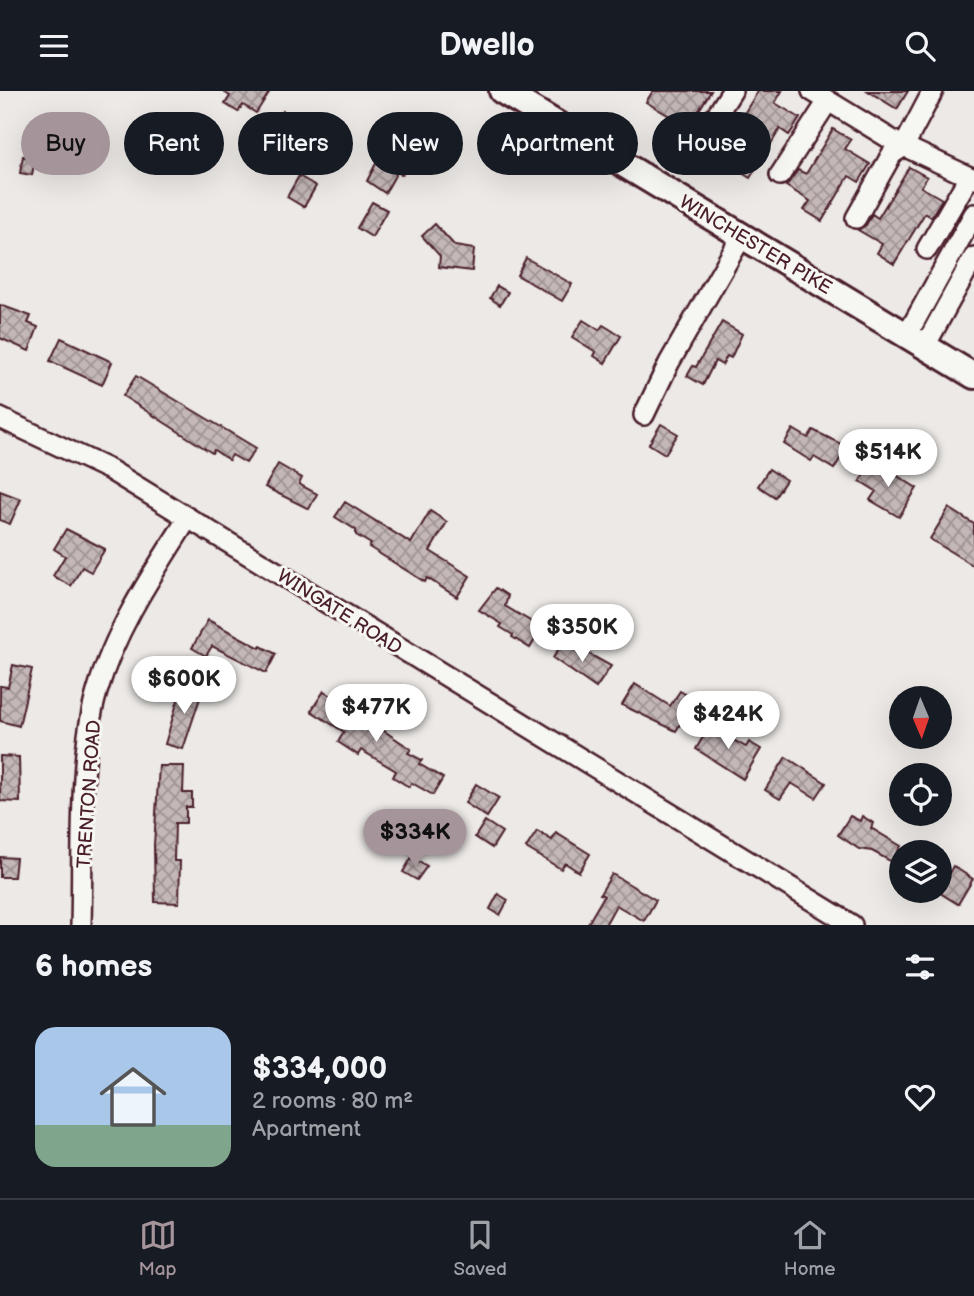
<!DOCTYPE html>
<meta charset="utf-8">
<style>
:root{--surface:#171b24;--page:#242831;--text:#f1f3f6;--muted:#9ea1a6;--line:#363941;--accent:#a6949b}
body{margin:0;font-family:"Balsamiq Sans",sans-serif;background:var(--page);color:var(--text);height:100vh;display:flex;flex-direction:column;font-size:26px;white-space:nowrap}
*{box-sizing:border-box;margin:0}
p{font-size:23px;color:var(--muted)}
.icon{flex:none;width:38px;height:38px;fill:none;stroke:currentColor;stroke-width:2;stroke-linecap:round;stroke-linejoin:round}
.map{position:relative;height:834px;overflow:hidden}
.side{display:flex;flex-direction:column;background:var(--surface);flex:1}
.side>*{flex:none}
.guide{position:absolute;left:21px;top:21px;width:933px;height:63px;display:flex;gap:14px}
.needle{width:46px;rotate:178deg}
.controls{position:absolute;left:889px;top:595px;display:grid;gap:14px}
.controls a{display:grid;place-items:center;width:63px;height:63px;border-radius:50%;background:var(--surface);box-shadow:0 7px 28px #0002;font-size:35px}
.price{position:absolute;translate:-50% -60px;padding:0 16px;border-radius:24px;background:#fff;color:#222;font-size:23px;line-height:46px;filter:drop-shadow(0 2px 4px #0008)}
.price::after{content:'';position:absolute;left:50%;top:42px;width:21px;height:16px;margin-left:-10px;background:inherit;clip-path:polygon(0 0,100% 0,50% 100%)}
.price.current{background:var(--accent);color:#111}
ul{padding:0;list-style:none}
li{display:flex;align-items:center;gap:21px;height:175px;padding:0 35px}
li+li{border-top:2px solid var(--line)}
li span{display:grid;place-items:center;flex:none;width:196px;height:140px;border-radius:21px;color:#555}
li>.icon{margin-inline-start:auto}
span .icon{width:84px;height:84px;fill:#fffc;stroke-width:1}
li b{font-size:30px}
h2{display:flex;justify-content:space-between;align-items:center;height:84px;padding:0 35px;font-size:30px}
.chip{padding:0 24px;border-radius:32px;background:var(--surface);box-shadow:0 7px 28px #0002;font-size:24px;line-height:63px}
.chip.current{background:var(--accent);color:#111}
header{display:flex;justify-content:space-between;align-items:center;height:91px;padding:0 35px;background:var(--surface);font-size:32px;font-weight:700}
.tab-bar{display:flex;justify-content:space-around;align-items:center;height:98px;border-top:2px solid var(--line);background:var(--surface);font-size:19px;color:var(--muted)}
.tab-bar a{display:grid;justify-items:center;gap:4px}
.tab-bar .current{color:var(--accent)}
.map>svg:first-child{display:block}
.building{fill:url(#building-cross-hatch);stroke:#4a1f2b;stroke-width:2}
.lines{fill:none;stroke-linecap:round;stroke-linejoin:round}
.minor-casing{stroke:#4a1f2b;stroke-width:24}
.major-casing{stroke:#4a1f2b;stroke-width:30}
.minor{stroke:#f6f6f2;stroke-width:19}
.major{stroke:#f6f6f2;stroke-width:24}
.labels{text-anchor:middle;stroke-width:6;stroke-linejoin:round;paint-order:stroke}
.street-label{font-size:19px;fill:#4a1f2b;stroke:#f6f6f2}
</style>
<header><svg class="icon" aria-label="menu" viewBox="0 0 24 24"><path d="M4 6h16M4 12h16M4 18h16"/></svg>Dwello<svg class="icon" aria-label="search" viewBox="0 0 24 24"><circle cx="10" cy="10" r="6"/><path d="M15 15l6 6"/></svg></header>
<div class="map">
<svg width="974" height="834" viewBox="0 0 974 834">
<defs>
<pattern id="building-cross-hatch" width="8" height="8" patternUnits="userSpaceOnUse" patternTransform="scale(1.75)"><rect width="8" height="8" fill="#c4b7b7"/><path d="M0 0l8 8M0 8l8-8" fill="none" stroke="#a19495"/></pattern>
</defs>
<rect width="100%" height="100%" fill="#ece9e6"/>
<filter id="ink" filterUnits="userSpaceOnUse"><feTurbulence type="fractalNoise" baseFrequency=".0143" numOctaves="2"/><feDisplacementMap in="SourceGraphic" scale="14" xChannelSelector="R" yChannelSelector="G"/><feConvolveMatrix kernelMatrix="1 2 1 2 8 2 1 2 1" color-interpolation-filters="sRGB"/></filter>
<g filter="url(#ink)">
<g class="building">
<polygon points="222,0 270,0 256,22 243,14 238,21 225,13 230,5"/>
<polygon points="653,0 711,0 682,46 665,35 671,26 646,11"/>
<polygon points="758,0 782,0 775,12 800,27 789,44 780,38 750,87 732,76 738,66 714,52 725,34 734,39"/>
<polygon points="868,0 908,0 897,18"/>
<polygon points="283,20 307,35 310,30 327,40 316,58 312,56 299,78 286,71 288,67 264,53"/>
<polygon points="833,38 851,49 845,58 870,73 859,91 849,85 822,130 804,119 810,110 786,95 798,79 806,83"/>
<polygon points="396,49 416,62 402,84 397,81 385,102 367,90 384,57 389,60"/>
<polygon points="23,65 35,68 32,84 20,82"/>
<polygon points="909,76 927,86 921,96 942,108 931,126 925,122 894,173 877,162 882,153 858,139 866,134 872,123 878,127"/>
<polygon points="299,85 316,95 304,116 287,106"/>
<polygon points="372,111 387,119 372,146 357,137"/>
<polygon points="435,133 455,155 474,158 472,180 439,176 440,165 422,145"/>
<polygon points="526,167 572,193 562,210 517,184"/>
<polygon points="497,195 508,201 500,214 490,207"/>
<polygon points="0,214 31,225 28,232 38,236 29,260 0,247"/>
<polygon points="583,229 599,239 603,234 621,245 605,272 594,265 596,261 572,246"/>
<polygon points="722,231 742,243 731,267 727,265 722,274 715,270 703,294 687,285 693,275 696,276"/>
<polygon points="61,247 112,271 102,294 50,270"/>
<polygon points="136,285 256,357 246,372 232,364 229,369 214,359 212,362 123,305"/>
<polygon points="661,333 678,343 665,363 649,353"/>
<polygon points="793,338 808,347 813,339 847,356 834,378 814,366 811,370 784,353"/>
<polygon points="873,370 917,397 899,426 870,409 876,400 860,390"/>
<polygon points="278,373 302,387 299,393 317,403 309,418 265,396"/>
<polygon points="769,378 786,389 775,406 758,395"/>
<polygon points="0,400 21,408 10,433 0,429"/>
<polygon points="345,411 411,452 430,420 447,431 430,460 470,485 457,506 427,487 425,491 369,456 371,453 356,444 356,439 335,426"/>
<polygon points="949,417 974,433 974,475 930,448"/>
<polygon points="66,438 105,458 91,481 82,476 71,495 53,485 65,465 54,458"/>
<polygon points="496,497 508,505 505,515 542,537 530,557 512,546 513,544 500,536 502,533 479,519"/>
<polygon points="208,529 260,557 261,555 276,563 266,582 212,555 206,565 192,557"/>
<polygon points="564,549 611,575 596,597 553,567"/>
<polygon points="13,574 32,578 19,635 0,630 0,595 8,596"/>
<polygon points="183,592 203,598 183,658 165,653"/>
<polygon points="635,593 670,615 680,600 695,609 676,640 622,614"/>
<polygon points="324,600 411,658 408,662 422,669 419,673 443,687 433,704 412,692 409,696 393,686 396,680 361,659 358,664 338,651 344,641 311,620"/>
<polygon points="713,629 725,636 721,642 746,656 749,651 761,658 743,688 696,658"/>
<polygon points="0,665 19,666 20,711 0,710"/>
<polygon points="786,666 826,692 816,707 791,692 780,708 765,699"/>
<polygon points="159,675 184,675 183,702 192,702 192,716 186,716 186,732 175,732 174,770 180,770 179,812 155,811 154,754"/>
<polygon points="476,693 499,707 487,726 465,712"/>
<polygon points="850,725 860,730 862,725 873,732 871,737 901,755 892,771 872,760 859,758 838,744"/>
<polygon points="485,730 502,741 492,757 475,746"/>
<polygon points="537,740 552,749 556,742 590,763 579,781 565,772 561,778 526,757"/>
<polygon points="0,766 16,767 14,786 0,786"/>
<polygon points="412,766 427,775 417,789 403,781"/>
<polygon points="953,775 973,788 958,813 940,802 940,779 948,784"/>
<polygon points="612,783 656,809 644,830 616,814 605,834 587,834 604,805 600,803"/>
<polygon points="498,803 508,809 500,824 490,818"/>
</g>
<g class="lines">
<defs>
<g id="minor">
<polyline points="812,0 897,52 974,88"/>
<polyline points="709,36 732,0"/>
<polyline points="780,84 828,10"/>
<polyline points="856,127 892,63 904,55 933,0"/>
<polyline points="927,158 969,86"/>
<polyline points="907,244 974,123"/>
<polyline points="925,255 974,166"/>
<polyline points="644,324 669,272 742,145"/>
<polyline points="0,327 110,379 852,834"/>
<path d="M81,834C83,766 78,664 97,601C115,538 153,482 188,427"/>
</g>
<polyline id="major" points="502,0 974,285"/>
</defs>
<use href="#minor" class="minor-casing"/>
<use href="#major" class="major-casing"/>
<use href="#minor" class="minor"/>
<use href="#major" class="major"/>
</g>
</g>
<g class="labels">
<g class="street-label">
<text transform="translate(756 153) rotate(31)" y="7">WINCHESTER PIKE</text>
<text transform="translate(340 520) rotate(32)" y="7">WINGATE ROAD</text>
<text transform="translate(88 703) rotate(-86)" y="7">TRENTON ROAD</text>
</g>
</g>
</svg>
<div class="controls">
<a><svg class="needle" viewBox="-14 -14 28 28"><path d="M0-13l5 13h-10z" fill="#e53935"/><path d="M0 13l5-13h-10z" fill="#9ea1a6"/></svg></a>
<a><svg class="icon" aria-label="locate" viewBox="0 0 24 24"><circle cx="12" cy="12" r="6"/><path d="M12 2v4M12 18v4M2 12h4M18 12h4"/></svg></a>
<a><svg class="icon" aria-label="layers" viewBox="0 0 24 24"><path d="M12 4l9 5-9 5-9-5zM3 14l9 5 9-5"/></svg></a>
</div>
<b class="price" style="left:888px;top:398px">$514K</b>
<b class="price" style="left:582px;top:573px">$350K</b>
<b class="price" style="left:184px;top:625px">$600K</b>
<b class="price" style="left:376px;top:653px">$477K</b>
<b class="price" style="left:728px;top:660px">$424K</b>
<b class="price current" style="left:415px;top:778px">$334K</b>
<div class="guide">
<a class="chip current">Buy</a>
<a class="chip">Rent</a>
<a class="chip">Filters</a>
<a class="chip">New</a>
<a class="chip">Apartment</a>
<a class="chip">House</a>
</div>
</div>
<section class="side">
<h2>6 homes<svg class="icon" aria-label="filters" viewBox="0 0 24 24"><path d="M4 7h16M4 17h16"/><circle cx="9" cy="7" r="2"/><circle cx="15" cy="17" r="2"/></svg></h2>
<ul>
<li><span style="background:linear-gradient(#a9c7e8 70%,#7fa58c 0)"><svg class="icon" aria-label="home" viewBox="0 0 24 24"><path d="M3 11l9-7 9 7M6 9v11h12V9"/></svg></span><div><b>$334,000</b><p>2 rooms · 80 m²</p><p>Apartment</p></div><svg class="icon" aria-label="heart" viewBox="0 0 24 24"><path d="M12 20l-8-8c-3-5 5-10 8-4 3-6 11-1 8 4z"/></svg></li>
</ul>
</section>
<nav class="tab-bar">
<a class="current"><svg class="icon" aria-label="map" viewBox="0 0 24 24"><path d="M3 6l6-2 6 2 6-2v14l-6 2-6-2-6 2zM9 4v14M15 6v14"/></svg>Map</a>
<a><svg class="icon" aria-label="saved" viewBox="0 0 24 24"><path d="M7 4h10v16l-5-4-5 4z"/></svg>Saved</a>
<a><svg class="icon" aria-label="home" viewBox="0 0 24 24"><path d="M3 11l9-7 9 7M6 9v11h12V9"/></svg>Home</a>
</nav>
